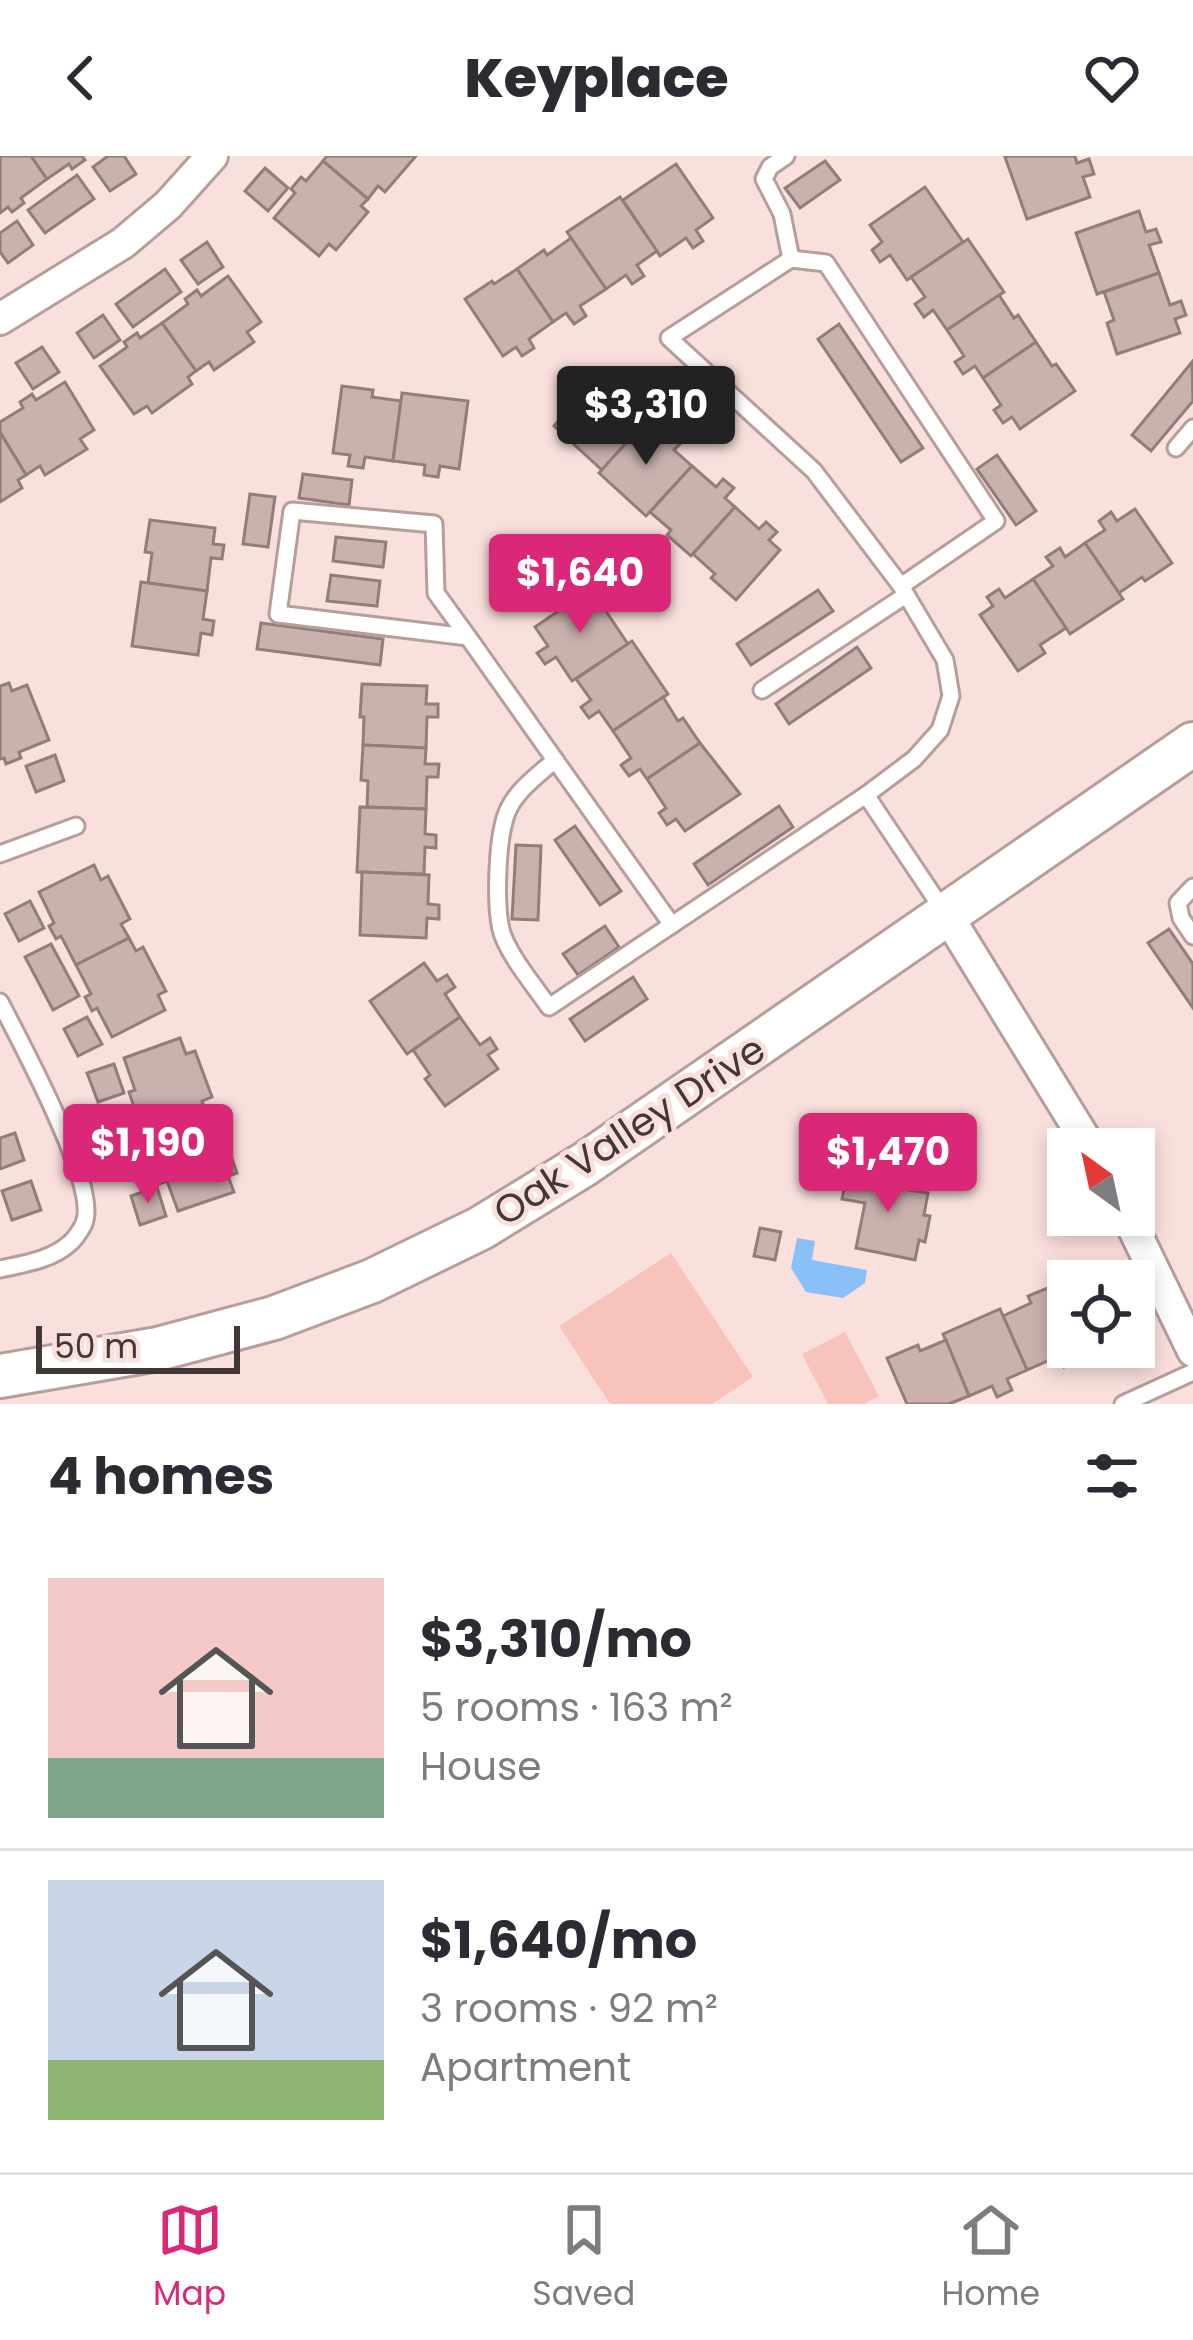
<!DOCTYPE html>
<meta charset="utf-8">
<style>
:root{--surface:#fff;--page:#f2f2f3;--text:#2b2b33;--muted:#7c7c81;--line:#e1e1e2;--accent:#db2777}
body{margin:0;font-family:Poppins,sans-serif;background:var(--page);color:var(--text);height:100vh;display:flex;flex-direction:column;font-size:45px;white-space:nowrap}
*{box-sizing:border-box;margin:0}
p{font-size:39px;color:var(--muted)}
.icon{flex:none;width:66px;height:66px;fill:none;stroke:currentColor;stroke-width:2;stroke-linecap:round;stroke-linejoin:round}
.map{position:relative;height:1248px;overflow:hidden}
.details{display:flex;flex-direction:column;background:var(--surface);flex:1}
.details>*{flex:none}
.needle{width:78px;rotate:327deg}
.fabs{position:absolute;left:1047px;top:972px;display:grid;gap:24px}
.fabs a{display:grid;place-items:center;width:108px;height:108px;border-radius:0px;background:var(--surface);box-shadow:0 6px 18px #0003;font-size:60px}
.scale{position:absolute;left:36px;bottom:30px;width:204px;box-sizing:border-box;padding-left:12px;border:6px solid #413836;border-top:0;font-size:33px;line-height:42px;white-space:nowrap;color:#413836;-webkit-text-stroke:9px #fae0dc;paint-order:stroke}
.price{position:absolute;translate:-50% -102px;padding:0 27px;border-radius:12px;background:var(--accent);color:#fff;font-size:39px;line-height:78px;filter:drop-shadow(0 3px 6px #0008)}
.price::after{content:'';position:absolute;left:50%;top:72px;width:36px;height:27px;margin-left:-18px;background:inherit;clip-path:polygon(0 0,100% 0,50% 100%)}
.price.selected{background:#222;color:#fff}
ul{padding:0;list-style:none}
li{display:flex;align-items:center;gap:36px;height:300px;padding:0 48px}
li+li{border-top:3px solid var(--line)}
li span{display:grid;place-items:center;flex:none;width:336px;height:240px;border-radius:0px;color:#555}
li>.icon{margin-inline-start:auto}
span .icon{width:144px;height:144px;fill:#fffc;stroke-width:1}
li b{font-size:51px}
h2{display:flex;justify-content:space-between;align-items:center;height:144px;padding:0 48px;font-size:51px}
header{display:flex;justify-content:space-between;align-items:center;height:156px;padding:0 48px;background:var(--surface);font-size:54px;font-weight:800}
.menu{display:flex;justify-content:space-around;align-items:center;height:168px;border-top:3px solid var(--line);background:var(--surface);font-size:33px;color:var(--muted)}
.menu a{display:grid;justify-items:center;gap:6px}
.menu .selected{color:var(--accent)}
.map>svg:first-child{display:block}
.green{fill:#f8c3ba}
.water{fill:#8ac0f9}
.building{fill:#c9b1ad;stroke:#937d79;stroke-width:3}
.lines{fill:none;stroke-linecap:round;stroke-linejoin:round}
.lane-casing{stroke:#b69e9a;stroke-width:21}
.street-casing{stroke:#b69e9a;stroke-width:36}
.secondary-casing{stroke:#b69e9a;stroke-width:48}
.lane{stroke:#fff;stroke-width:15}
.street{stroke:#fff;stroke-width:30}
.secondary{stroke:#fff;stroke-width:42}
.labels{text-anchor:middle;stroke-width:10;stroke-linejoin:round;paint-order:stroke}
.street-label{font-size:39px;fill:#413836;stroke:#fae0dc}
</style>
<header><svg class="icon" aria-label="back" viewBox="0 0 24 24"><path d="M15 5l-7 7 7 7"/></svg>Keyplace<svg class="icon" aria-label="heart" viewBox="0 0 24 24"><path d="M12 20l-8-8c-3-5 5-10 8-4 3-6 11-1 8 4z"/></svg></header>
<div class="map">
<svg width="1193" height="1248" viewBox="0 0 1193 1248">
<rect width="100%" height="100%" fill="#fae0dc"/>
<g class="green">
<polygon points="671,1097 753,1221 712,1248 610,1248 559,1170"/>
<polygon points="845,1176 879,1240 864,1248 828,1248 802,1198"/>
</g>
<polygon class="water" points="797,1082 815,1085 812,1104 867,1114 865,1127 843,1142 806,1136 791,1112"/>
<g class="building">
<polygon points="0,0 31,0 47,23 21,42 24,47 12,56 8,51 0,57"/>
<polygon points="31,0 82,0 85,4 72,13 69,8 47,23"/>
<polygon points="108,0 124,0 136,18 110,35 93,11"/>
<polygon points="327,0 416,0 385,36 378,30 368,43 323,5"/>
<polygon points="1009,0 1075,0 1077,7 1089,3 1094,18 1083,21 1090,41 1027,63 1005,1"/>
<polygon points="323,5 368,43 361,50 368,56 336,94 329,88 319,100 274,62 295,37 291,33 301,21 306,25"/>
<polygon points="825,5 840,24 800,52 785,32"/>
<polygon points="676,8 713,62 696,74 703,85 693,92 686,82 660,100 623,44"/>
<polygon points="265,12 288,32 268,55 245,35"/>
<polygon points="77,19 94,43 45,77 28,54"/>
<polygon points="925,31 963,86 907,124 890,99 880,106 872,94 882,86 870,69"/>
<polygon points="620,41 657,95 637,109 644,120 632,128 626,119 606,133 567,76"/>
<polygon points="1139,55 1146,76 1156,73 1161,86 1149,89 1159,117 1097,138 1076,77"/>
<polygon points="17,65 33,89 8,107 0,96 0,77"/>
<polygon points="571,82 606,133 580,150 586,160 574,168 566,157 553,166 517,113 544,94 547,99"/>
<polygon points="968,83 1004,136 947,174 933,154 924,161 915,148 925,141 911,121"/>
<polygon points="207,86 223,111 198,128 181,104"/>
<polygon points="165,113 181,136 133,171 116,148"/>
<polygon points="517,113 553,166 529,183 534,192 522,200 516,191 503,200 465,143 492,125 494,128"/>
<polygon points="1159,117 1170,149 1181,145 1186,159 1175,163 1180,177 1117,198 1107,167 1114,164 1104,136"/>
<polygon points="228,120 261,166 247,176 254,186 214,214 209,206 196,215 162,167 188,148 185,143 197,134 201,140"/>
<polygon points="999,139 1014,162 1018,159 1036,186 983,222 975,210 963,218 955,206 964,200 947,174"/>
<polygon points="103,159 120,184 94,202 77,177"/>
<polygon points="162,167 196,215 188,221 192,228 152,257 147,250 134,258 100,210 127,191 124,186 137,177 140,182"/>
<polygon points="839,168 923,292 901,306 818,183"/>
<polygon points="1036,186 1052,210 1056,208 1075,235 1020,273 1012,261 1003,267 994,254 1001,249 983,222"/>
<polygon points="42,191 59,216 33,233 16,207"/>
<polygon points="1192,206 1193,245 1151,295 1132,279"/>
<polygon points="599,220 615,235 624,225 634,234 626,243 648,263 602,314 554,270"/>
<polygon points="65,226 94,274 80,283 87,293 45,319 40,310 26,319 0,276 0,266 23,252 20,246 32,238 36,244"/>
<polygon points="342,230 373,234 372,241 401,245 393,305 365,301 363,312 348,310 350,299 333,297"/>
<polygon points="402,237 468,245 459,313 440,310 438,321 424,319 425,309 393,305"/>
<polygon points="645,266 664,283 670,275 682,286 674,294 692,310 646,360 599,317"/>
<polygon points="0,276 26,319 18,324 22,332 0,346"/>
<polygon points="997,299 1036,355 1016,369 977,313"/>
<polygon points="692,310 716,331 723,323 734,332 725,342 735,351 691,400 667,379 671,374 650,356"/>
<polygon points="303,318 352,324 349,349 299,342"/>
<polygon points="250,338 275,341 268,391 243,388"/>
<polygon points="735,351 759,373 766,366 777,376 769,384 780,394 736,444 711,422 715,418 693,398"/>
<polygon points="1135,353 1172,407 1145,425 1142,421 1119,437 1085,387 1105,374 1099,365 1111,356 1117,365"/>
<polygon points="150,364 215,372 213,388 224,389 222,403 211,402 207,435 148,427 152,397 145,396"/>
<polygon points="336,381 386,386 383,411 333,405"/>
<polygon points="1085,387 1123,443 1070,478 1033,423 1053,410 1046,401 1060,392 1065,401"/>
<polygon points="331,419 380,425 377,450 327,445"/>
<polygon points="1033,423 1066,472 1040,489 1045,497 1018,515 980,459 993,450 987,441 999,433 1005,442"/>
<polygon points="141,426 207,435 203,463 214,465 212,479 201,477 198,499 132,490"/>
<polygon points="591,433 628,488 572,525 556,501 545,508 537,497 548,490 535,471"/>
<polygon points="818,434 833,455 751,509 737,488"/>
<polygon points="261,467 383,483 380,509 257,493"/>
<polygon points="632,485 668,538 613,575 599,555 589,562 581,551 591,544 576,523"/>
<polygon points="857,491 871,512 789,568 776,548"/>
<polygon points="9,527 12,535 27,529 49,584 19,596 21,602 6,608 4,602 0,603 0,530"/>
<polygon points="362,528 427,530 426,548 438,548 438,561 427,561 426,592 363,589 364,561 360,561"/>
<polygon points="663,541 678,565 683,562 700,587 647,623 640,613 629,620 621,609 631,602 613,575"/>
<polygon points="700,587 740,638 685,675 676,663 667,669 659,657 666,652 647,623"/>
<polygon points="363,589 426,592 425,608 439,608 438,621 427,621 426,653 367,651 368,625 361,624"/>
<polygon points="55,599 64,625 36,636 26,610"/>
<polygon points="779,650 793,671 708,729 694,708"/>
<polygon points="360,651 426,653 425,678 436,679 436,692 425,691 424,718 357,716"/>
<polygon points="575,670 621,735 600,749 555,684"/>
<polygon points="516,689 541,690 538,764 512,763"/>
<polygon points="94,709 101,724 108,720 130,763 121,768 129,782 76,809 61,780 56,783 49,770 54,767 39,736"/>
<polygon points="362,716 429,719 428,748 439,749 439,763 427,762 426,782 360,779"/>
<polygon points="30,745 44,772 19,785 5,758"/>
<polygon points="605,770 619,791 578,819 563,798"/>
<polygon points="1169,773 1193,808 1193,852 1148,787"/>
<polygon points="129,782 136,795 143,791 166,835 158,839 165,854 112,881 97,852 92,855 85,841 91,838 76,809"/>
<polygon points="51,788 79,840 53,854 25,801"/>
<polygon points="424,807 437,825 447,819 455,831 445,838 460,861 407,898 370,845"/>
<polygon points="633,821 647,843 585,885 570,863"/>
<polygon points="87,861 102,888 78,900 64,873"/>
<polygon points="460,861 480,889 490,882 497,893 488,899 498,913 445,950 425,923 430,919 413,894"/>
<polygon points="180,882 186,898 195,895 212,941 202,945 207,960 151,979 141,949 134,951 129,936 135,934 124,902"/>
<polygon points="114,908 124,937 98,946 87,917"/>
<polygon points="131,953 150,1009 122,1019 102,963"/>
<polygon points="207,960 212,974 221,971 237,1017 228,1020 234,1036 178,1055 167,1025 161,1027 156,1011 161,1009 151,979"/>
<polygon points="15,977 24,1004 0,1013 0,982"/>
<polygon points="848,1014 904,1025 903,1033 928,1037 924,1059 930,1060 925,1086 919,1084 915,1104 856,1092 865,1047 842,1043"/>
<polygon points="31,1025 41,1054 12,1064 2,1035"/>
<polygon points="157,1031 166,1060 140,1069 131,1040"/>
<polygon points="760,1072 781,1076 775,1104 754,1100"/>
<polygon points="1060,1127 1068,1145 1068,1191 1084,1191 1072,1196 1076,1205 1064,1211 1059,1200 1027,1214 1003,1160 1031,1147 1028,1140"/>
<polygon points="1000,1153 1027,1214 1007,1223 1012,1234 997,1241 992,1230 969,1240 943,1178"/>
<polygon points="946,1184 969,1240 949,1248 907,1248 887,1202 918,1189 920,1195"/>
</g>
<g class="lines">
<defs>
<g id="lane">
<polyline points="786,0 770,11 764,23 782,58 791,103"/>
<polyline points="1176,292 1193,272"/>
<polyline points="468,481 278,458 292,355 434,368 436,437 468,481 672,769"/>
<polyline points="762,534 906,439"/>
<path d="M555,604C537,620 514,636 506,659C497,685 494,755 503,780C513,805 534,829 549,851L866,639L914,603L940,574L951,540L945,504L901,430L814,315L669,182L791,103L826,107L996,365L901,430"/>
<polyline points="866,639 945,757"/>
<polyline points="0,698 76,670"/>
<polyline points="1193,731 1178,747 1181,762 1193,780"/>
<path d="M0,846C20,885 96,1025 85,1064C84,1070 75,1083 70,1087C52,1104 23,1108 0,1113"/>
<polyline points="1123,1248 1193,1216"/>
</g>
<g id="street">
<polyline points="0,163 123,87 168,49 212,0"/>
<polyline points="947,759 1091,993"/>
<polyline points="1127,1059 1193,1195"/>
</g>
<polyline id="secondary" points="0,1220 158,1193 274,1162 372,1125 481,1072 585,1008 1193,588"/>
</defs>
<use href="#lane" class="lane-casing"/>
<use href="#street" class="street-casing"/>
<use href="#secondary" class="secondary-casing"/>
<use href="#lane" class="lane"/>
<use href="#street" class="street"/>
<use href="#secondary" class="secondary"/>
</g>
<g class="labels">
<g class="street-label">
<text transform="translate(629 974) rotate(-33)" y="14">Oak Valley Drive</text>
</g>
</g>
</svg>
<div class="fabs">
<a><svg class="needle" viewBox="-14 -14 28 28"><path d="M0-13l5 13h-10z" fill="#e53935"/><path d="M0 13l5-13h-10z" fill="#7c7c81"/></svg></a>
<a><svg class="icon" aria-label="locate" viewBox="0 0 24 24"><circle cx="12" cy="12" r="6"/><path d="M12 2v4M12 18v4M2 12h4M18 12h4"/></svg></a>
</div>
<div class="scale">50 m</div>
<b class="price selected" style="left:646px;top:312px">$3,310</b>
<b class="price" style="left:580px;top:480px">$1,640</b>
<b class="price" style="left:148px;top:1050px">$1,190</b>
<b class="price" style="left:888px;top:1059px">$1,470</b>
</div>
<section class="details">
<h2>4 homes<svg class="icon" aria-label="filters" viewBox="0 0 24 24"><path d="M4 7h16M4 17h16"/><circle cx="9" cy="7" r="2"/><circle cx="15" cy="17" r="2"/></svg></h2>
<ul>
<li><span style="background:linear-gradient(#f6c9c9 75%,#7fa58c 0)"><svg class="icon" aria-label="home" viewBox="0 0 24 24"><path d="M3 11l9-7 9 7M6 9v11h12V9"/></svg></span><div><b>$3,310/mo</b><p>5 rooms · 163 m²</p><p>House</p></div></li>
<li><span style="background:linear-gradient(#c9d6e8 75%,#8fb573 0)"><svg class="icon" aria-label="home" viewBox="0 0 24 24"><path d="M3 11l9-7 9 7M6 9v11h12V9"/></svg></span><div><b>$1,640/mo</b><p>3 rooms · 92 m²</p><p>Apartment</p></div></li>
</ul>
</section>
<nav class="menu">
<a class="selected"><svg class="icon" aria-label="map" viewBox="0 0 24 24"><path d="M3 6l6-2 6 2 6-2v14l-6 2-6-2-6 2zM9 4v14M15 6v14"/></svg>Map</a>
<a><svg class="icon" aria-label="saved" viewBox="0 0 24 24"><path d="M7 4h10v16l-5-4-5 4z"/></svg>Saved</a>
<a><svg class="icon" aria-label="home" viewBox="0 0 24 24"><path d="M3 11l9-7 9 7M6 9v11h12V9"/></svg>Home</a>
</nav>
